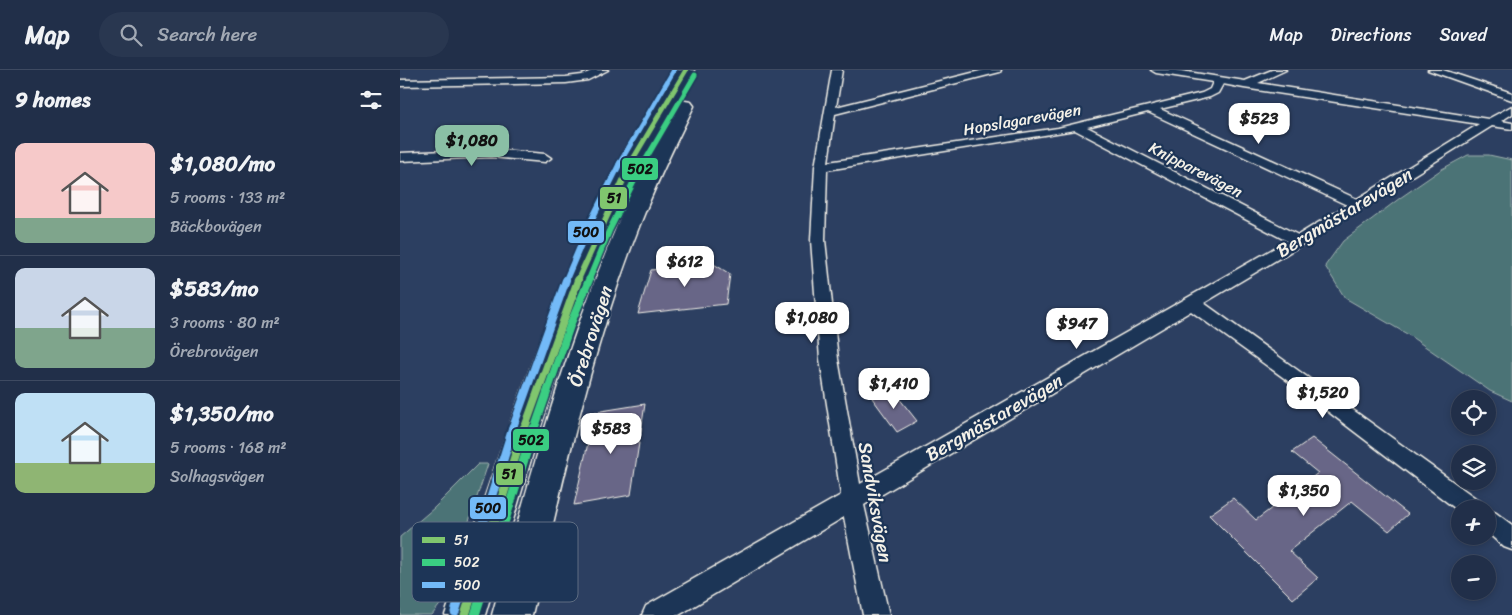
<!DOCTYPE html>
<meta charset="utf-8">
<style>
:root{--surface:#212f49;--page:#293750;--text:#f1f3f6;--muted:#a2a9b4;--line:#3e4a61;--accent:#8abfa5}
body{margin:0;font-family:Sriracha,sans-serif;background:var(--page);color:var(--text);height:100vh;display:flex;flex-direction:column;font-size:19px;white-space:nowrap}
*{box-sizing:border-box;margin:0}
p{font-size:16px;color:var(--muted)}
.icon{flex:none;width:28px;height:28px;fill:none;stroke:currentColor;stroke-width:2;stroke-linecap:round;stroke-linejoin:round}
.map{position:relative;flex:1;overflow:hidden}
.drawer{display:flex;flex-direction:column;background:var(--surface);width:400px}
.drawer>*{flex:none}
.controls{position:absolute;left:1051px;top:320px;display:grid;gap:10px}
.controls a{display:grid;place-items:center;width:45px;height:45px;border-radius:50%;background:var(--surface);box-shadow:0 2px 8px #0003,0 0 0 1px var(--line);font-size:25px}
.price{position:absolute;translate:-50% -42px;padding:0 11px;border-radius:10px;background:#fff;color:#222;font-size:16px;line-height:32px;filter:drop-shadow(0 1px 2px #0008)}
.price::after{content:'';position:absolute;left:50%;top:30px;width:15px;height:11px;margin-left:-8px;background:inherit;clip-path:polygon(0 0,100% 0,50% 100%)}
.price.active{background:var(--accent);color:#111}
ul{padding:0;list-style:none}
li{display:flex;align-items:center;gap:15px;height:125px;padding:0 15px}
li+li{border-top:1px solid var(--line)}
li span{display:grid;place-items:center;flex:none;width:140px;height:100px;border-radius:10px;color:#555}
li>.icon{margin-inline-start:auto}
span .icon{width:60px;height:60px;fill:#fffc;stroke-width:1}
li b{font-size:21px}
h2{display:flex;justify-content:space-between;align-items:center;height:60px;padding:0 15px;font-size:21px}
header{display:flex;align-items:center;gap:30px;box-sizing:border-box;height:70px;padding:0 25px;background:var(--surface);border-bottom:1px solid var(--line)}
header strong{font-size:24px}
nav{display:flex;gap:28px;margin-inline-start:auto;font-size:18px}
.search{width:350px;height:45px;background:var(--page);display:flex;align-items:center;gap:12px;box-sizing:border-box;padding:0 18px;border-radius:28px;color:var(--muted);font-size:19px}
main{display:flex;flex:1;min-height:0}
.map>svg:first-child{display:block}
.green{fill:#4b7376;stroke:#a0b2af}
.building{fill:#686687;stroke:#f4f1e8}
.lines{fill:none;stroke-linecap:round;stroke-linejoin:round}
.minor-casing{stroke:#f4f1e8;stroke-width:3}
.trunk-casing{stroke:#f4f1e8;stroke-width:3}
.minor{fill:#1d3557;fill-rule:evenodd}
.trunk{fill:#1d3557;fill-rule:evenodd}
.bus-1-far3-casing{stroke:#1d3557;stroke-width:8}
.bus-1-far2-casing{stroke:#1d3557;stroke-width:9}
.bus-1-far1-casing{stroke:#1d3557;stroke-width:11}
.bus-1-casing{stroke:#1d3557;stroke-width:13}
.bus-2-far3-casing{stroke:#1d3557;stroke-width:8}
.bus-2-far2-casing{stroke:#1d3557;stroke-width:9}
.bus-2-far1-casing{stroke:#1d3557;stroke-width:11}
.bus-2-casing{stroke:#1d3557;stroke-width:13}
.bus-3-far3-casing{stroke:#1d3557;stroke-width:8}
.bus-3-far2-casing{stroke:#1d3557;stroke-width:9}
.bus-3-far1-casing{stroke:#1d3557;stroke-width:11}
.bus-3-casing{stroke:#1d3557;stroke-width:13}
.bus-1-far3{stroke:#80c66e;stroke-width:5}
.bus-1-far2{stroke:#80c66e;stroke-width:6}
.bus-1-far1{stroke:#80c66e;stroke-width:8}
.bus-1{stroke:#80c66e;stroke-width:9}
.bus-2-far3{stroke:#3ace82;stroke-width:5}
.bus-2-far2{stroke:#3ace82;stroke-width:6}
.bus-2-far1{stroke:#3ace82;stroke-width:8}
.bus-2{stroke:#3ace82;stroke-width:9}
.bus-3-far3{stroke:#73baf8;stroke-width:5}
.bus-3-far2{stroke:#73baf8;stroke-width:6}
.bus-3-far1{stroke:#73baf8;stroke-width:8}
.bus-3{stroke:#73baf8;stroke-width:9}
.labels{text-anchor:middle;stroke-width:4.5;stroke-linejoin:round;paint-order:stroke}
.far-street-label{font-size:16px;fill:#f4f1e8;stroke:#1d3557}
.street-label{font-size:19px;fill:#f4f1e8;stroke:#1d3557}
.key{fill:#1d3557;stroke:#5e6d82;stroke-width:1}
.key-label{font-size:14px;fill:#f4f1e8}
.line-badge{stroke:#1d3557;stroke-width:2}
.pale-badge-label{font-size:14px;text-anchor:middle;font-weight:bold;fill:#111}
</style>
<header>
<strong>Map</strong>
<div class="search"><svg class="icon" aria-label="search" viewBox="0 0 24 24"><circle cx="10" cy="10" r="6"/><path d="M15 15l6 6"/></svg>Search here</div>
<nav><a>Map</a><a>Directions</a><a>Saved</a></nav>
</header>
<main>
<section class="drawer">
<h2>9 homes<svg class="icon" aria-label="filters" viewBox="0 0 24 24"><path d="M4 7h16M4 17h16"/><circle cx="9" cy="7" r="2"/><circle cx="15" cy="17" r="2"/></svg></h2>
<ul>
<li><span style="background:linear-gradient(#f6c9c9 75%,#7fa58c 0)"><svg class="icon" aria-label="home" viewBox="0 0 24 24"><path d="M3 11l9-7 9 7M6 9v11h12V9"/></svg></span><div><b>$1,080/mo</b><p>5 rooms · 133 m²</p><p>Bäckbovägen</p></div></li>
<li><span style="background:linear-gradient(#c9d6e8 60%,#7fa58c 0)"><svg class="icon" aria-label="home" viewBox="0 0 24 24"><path d="M3 11l9-7 9 7M6 9v11h12V9"/></svg></span><div><b>$583/mo</b><p>3 rooms · 80 m²</p><p>Örebrovägen</p></div></li>
<li><span style="background:linear-gradient(#bfe0f5 70%,#8fb573 0)"><svg class="icon" aria-label="home" viewBox="0 0 24 24"><path d="M3 11l9-7 9 7M6 9v11h12V9"/></svg></span><div><b>$1,350/mo</b><p>5 rooms · 168 m²</p><p>Solhagsvägen</p></div></li>
</ul>
</section>
<div class="map">
<svg width="1112" height="545" viewBox="0 0 1112 545">
<rect width="100%" height="100%" fill="#2c3f61"/>
<filter id="ink" filterUnits="userSpaceOnUse"><feTurbulence type="fractalNoise" baseFrequency=".02" numOctaves="2"/><feDisplacementMap in="SourceGraphic" scale="10" xChannelSelector="R" yChannelSelector="G"/><feConvolveMatrix kernelMatrix="1 2 1 2 8 2 1 2 1" color-interpolation-filters="sRGB"/></filter>
<g filter="url(#ink)">
<g class="green">
<polygon points="1068,85 1089,85 1112,90 1112,331 1090,321 1007,264 945,228 925,196 943,171 1000,128 1042,99"/>
<polygon points="78,394 88,394 42,532 32,545 0,545 0,467 34,438"/>
</g>
<g class="building">
<polygon points="312,193 330,204 326,234 238,244 251,200"/>
<polygon points="491,318 517,351 497,362 472,328"/>
<polygon points="245,334 231,425 174,435 195,342"/>
<polygon points="912,368 1008,444 989,461 952,431 889,481 918,508 893,529 809,445 833,428 856,450 918,403 892,382"/>
</g>
<g class="lines">
<defs>
<g id="minor">
<polygon points="194,0 208,0 188,10 166,13 0,16 0,10 166,7 182,5"/>
<path d="M432,0H442L436,37L584,0H601L600,2L435,44L428,92L658,58L802,23L810,19L813,12L756,3L751,0H775L845,11L872,0H886L858,13L1088,49L1112,36V44L1101,51L1112,53V59L1092,56L903,174L804,233L1081,432L1084,439H1060V442L884,308L791,241L464,435L489,545H463L444,447L279,545H242L246,536L441,425L420,289L411,170L415,97ZM823,14L844,18L1079,54L957,129L760,39L810,27L818,23ZM748,42L947,135L898,165L687,57ZM675,60L887,171L460,414L438,289L425,170L427,100Z"/>
<polygon points="1028,0 1043,0 1112,23 1112,30"/>
<polygon points="91,79 145,84 151,88 145,92 91,87 0,91 0,83"/>
<polygon points="1088,440 1096,443 1112,455 1112,480 1104,477 1088,463"/>
</g>
<g id="trunk">
<path d="M278,0H294L236,102L211,157L175,249L140,359L85,545H45C96,396 142,243 215,104C234,68 257,34 278,0Z"/>
<path d="M285,31L291,32L294,36C274,76 255,116 239,157C190,282 162,415 132,545H92C128,415 163,283 216,158C233,116 255,76 276,36L279,32Z"/>
</g>
</defs>
<use href="#minor" class="minor-casing"/>
<use href="#trunk" class="trunk-casing"/>
<use href="#minor" class="minor"/>
<use href="#trunk" class="trunk"/>
<defs>
<polyline id="bus-1-far3" points="230,94 286,0"/>
<polyline id="bus-1-far2" points="177,212 231,93"/>
<polyline id="bus-1-far1" points="124,360 178,210"/>
<polyline id="bus-1" points="65,545 124,358"/>
<polyline id="bus-2-far3" points="243,94 295,5"/>
<polyline id="bus-2-far2" points="188,212 209,161 243,93"/>
<polyline id="bus-2-far1" points="134,360 171,253 189,210"/>
<polyline id="bus-2" points="75,545 134,358"/>
<polyline id="bus-3-far3" points="219,94 274,0"/>
<polyline id="bus-3-far2" points="165,212 191,151 220,93"/>
<polyline id="bus-3-far1" points="112,360 166,210"/>
<polyline id="bus-3" points="55,542 113,358"/>
</defs>
<use href="#bus-1-far3" class="bus-1-far3-casing"/>
<use href="#bus-1-far2" class="bus-1-far2-casing"/>
<use href="#bus-1-far1" class="bus-1-far1-casing"/>
<use href="#bus-1" class="bus-1-casing"/>
<use href="#bus-2-far3" class="bus-2-far3-casing"/>
<use href="#bus-2-far2" class="bus-2-far2-casing"/>
<use href="#bus-2-far1" class="bus-2-far1-casing"/>
<use href="#bus-2" class="bus-2-casing"/>
<use href="#bus-3-far3" class="bus-3-far3-casing"/>
<use href="#bus-3-far2" class="bus-3-far2-casing"/>
<use href="#bus-3-far1" class="bus-3-far1-casing"/>
<use href="#bus-3" class="bus-3-casing"/>
<use href="#bus-1-far3" class="bus-1-far3"/>
<use href="#bus-1-far2" class="bus-1-far2"/>
<use href="#bus-1-far1" class="bus-1-far1"/>
<use href="#bus-1" class="bus-1"/>
<use href="#bus-2-far3" class="bus-2-far3"/>
<use href="#bus-2-far2" class="bus-2-far2"/>
<use href="#bus-2-far1" class="bus-2-far1"/>
<use href="#bus-2" class="bus-2"/>
<use href="#bus-3-far3" class="bus-3-far3"/>
<use href="#bus-3-far2" class="bus-3-far2"/>
<use href="#bus-3-far1" class="bus-3-far1"/>
<use href="#bus-3" class="bus-3"/>
</g>
</g>
<g class="labels">
<g class="far-street-label">
<text transform="translate(622 49) rotate(-10)" y="6">Hopslagarevägen</text>
<text transform="translate(796 99) rotate(27)" y="6">Knipparevägen</text>
</g>
<g class="street-label">
<text transform="translate(944 142) rotate(-31)" y="7">Bergmästarevägen</text>
<text transform="translate(190 266) rotate(-72)" y="7">Örebrovägen</text>
<text transform="translate(594 347) rotate(-30)" y="7">Bergmästarevägen</text>
<text transform="translate(476 432) rotate(80)" y="7">Sandviksvägen</text>
</g>
</g>
<rect x="12" y="452" width="166" height="80" rx="8" class="key"/>
<rect x="22" y="467" width="23" height="6" fill="#80c66e"/>
<rect x="22" y="489" width="23" height="7" fill="#3ace82"/>
<rect x="22" y="512" width="23" height="6" fill="#73baf8"/>
<g class="key-label">
<text x="54" y="475">51</text>
<text x="54" y="497">502</text>
<text x="54" y="520">500</text>
</g>
<g class="line-badge">
<rect x="221" y="87" width="38" height="24" rx="5" fill="#3ace82"/>
<rect x="199" y="116" width="29" height="24" rx="5" fill="#80c66e"/>
<rect x="167" y="150" width="38" height="24" rx="5" fill="#73baf8"/>
<rect x="112" y="358" width="38" height="24" rx="5" fill="#3ace82"/>
<rect x="95" y="392" width="29" height="24" rx="5" fill="#80c66e"/>
<rect x="69" y="426" width="38" height="24" rx="5" fill="#73baf8"/>
</g>
<g class="pale-badge-label">
<text x="240" y="104">502</text>
<text x="214" y="133">51</text>
<text x="186" y="167">500</text>
<text x="131" y="375">502</text>
<text x="109" y="409">51</text>
<text x="88" y="443">500</text>
</g>
</svg>
<div class="controls">
<a><svg class="icon" aria-label="locate" viewBox="0 0 24 24"><circle cx="12" cy="12" r="6"/><path d="M12 2v4M12 18v4M2 12h4M18 12h4"/></svg></a>
<a><svg class="icon" aria-label="layers" viewBox="0 0 24 24"><path d="M12 4l9 5-9 5-9-5zM3 14l9 5 9-5"/></svg></a>
<a>+</a>
<a>−</a>
</div>
<b class="price" style="left:859px;top:75px">$523</b>
<b class="price active" style="left:72px;top:97px">$1,080</b>
<b class="price" style="left:285px;top:218px">$612</b>
<b class="price" style="left:412px;top:274px">$1,080</b>
<b class="price" style="left:677px;top:280px">$947</b>
<b class="price" style="left:494px;top:340px">$1,410</b>
<b class="price" style="left:923px;top:349px">$1,520</b>
<b class="price" style="left:211px;top:385px">$583</b>
<b class="price" style="left:904px;top:447px">$1,350</b>
</div>
</main>
